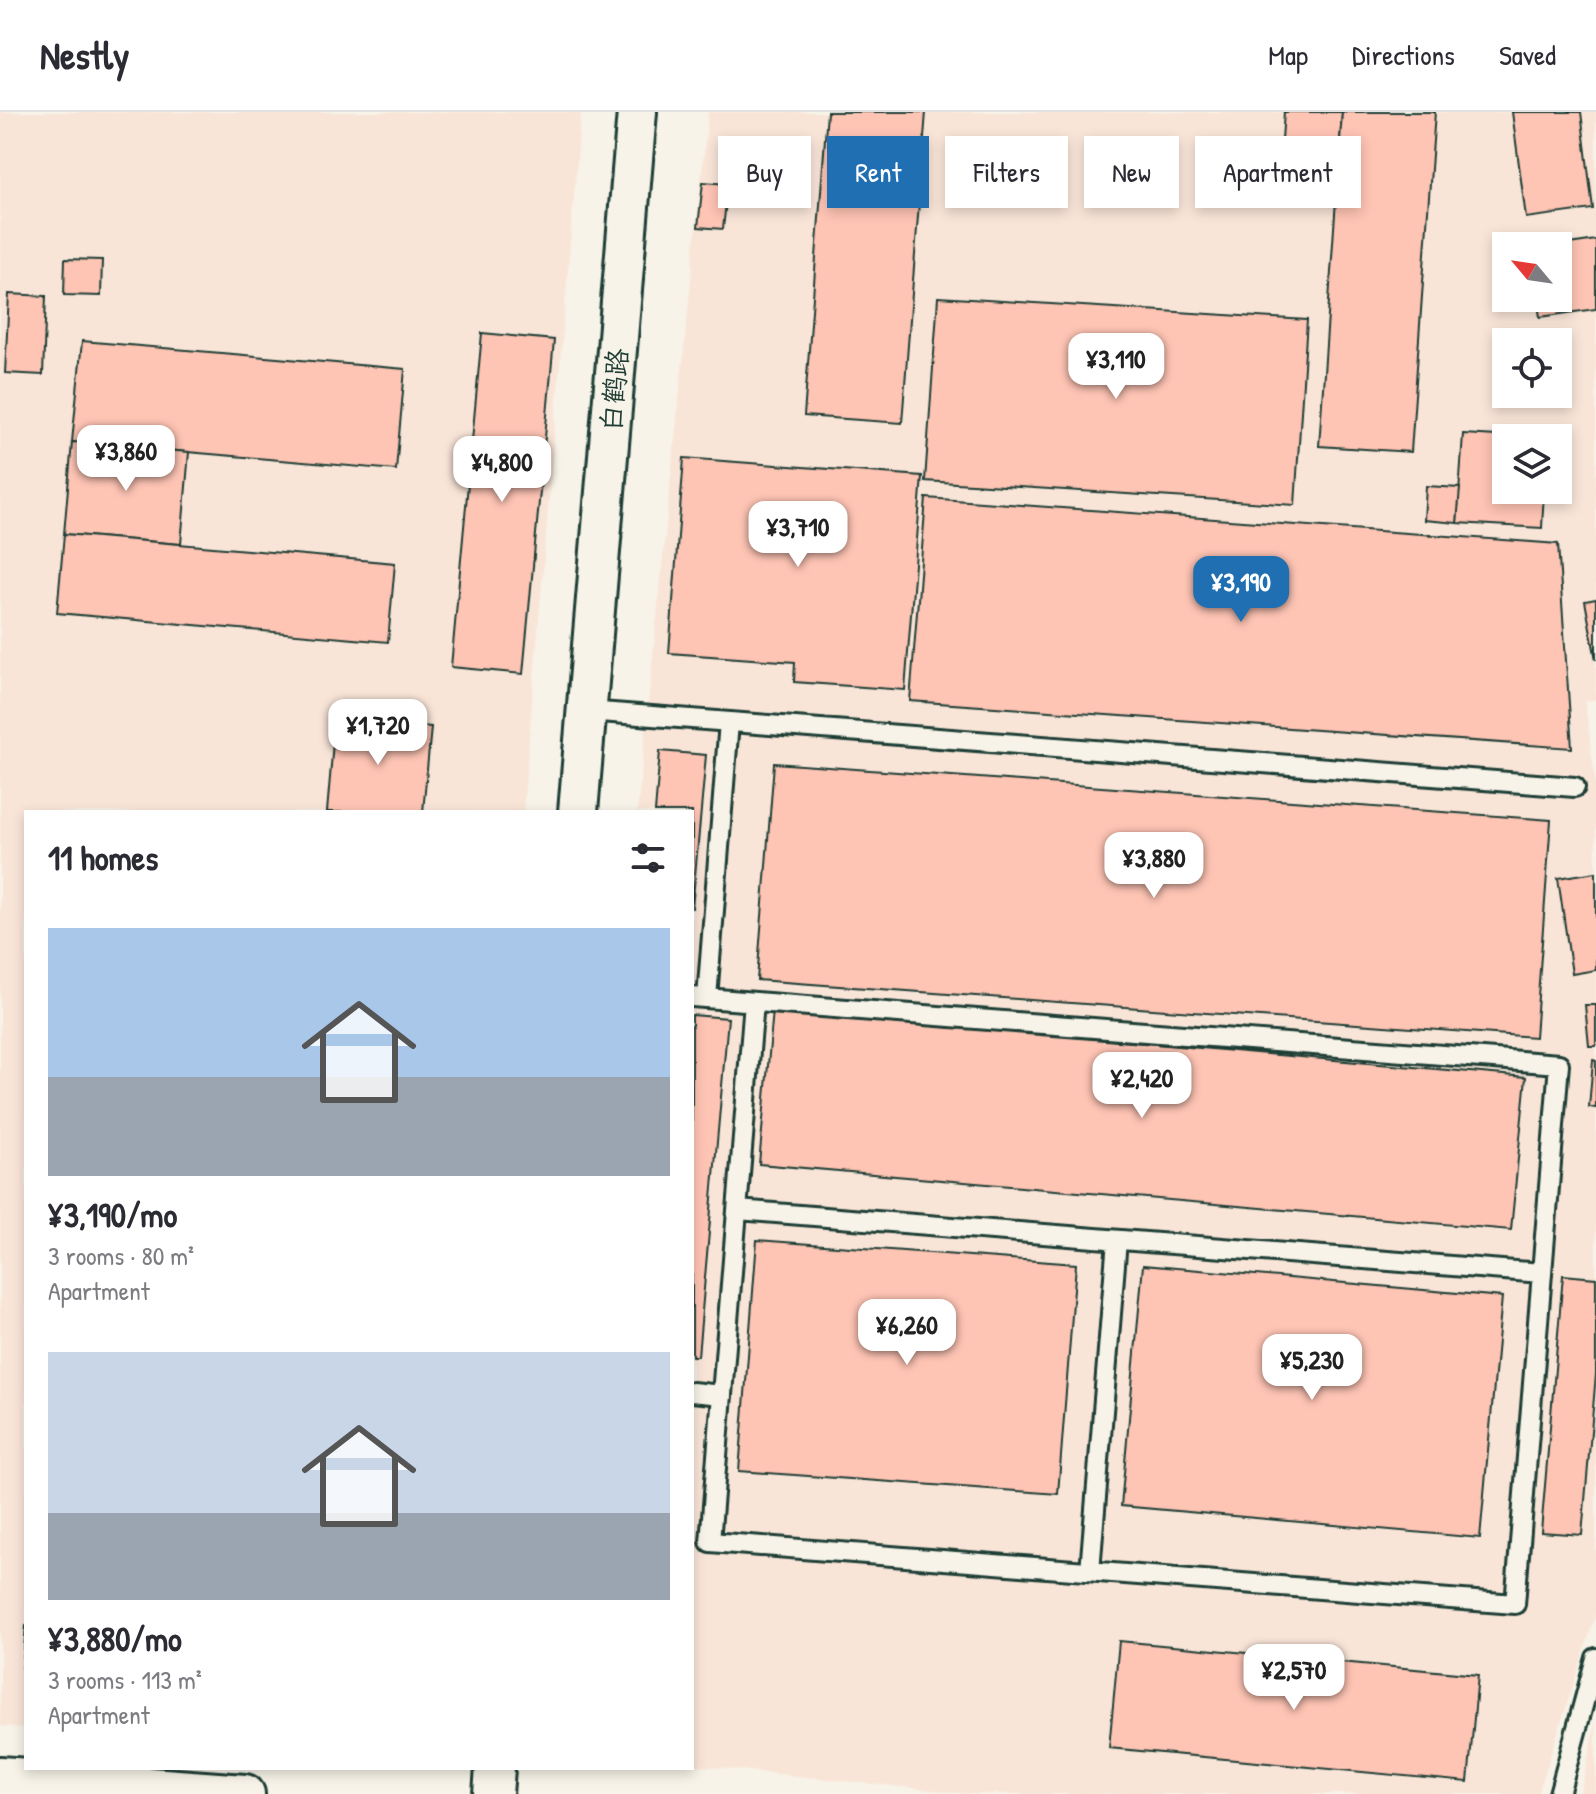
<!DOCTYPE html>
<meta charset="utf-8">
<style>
:root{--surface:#fff;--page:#f7f7f7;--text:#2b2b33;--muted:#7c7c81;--line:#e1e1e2;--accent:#1f6fb2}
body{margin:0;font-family:"Patrick Hand","LXGW WenKai TC",sans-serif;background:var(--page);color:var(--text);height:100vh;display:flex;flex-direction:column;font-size:30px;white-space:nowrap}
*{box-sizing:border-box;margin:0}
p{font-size:26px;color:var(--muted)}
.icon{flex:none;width:44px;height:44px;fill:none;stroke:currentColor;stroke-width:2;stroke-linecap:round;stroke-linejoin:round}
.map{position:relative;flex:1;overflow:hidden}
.details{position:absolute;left:24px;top:698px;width:670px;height:960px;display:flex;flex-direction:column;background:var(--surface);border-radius:0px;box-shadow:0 4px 12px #0003}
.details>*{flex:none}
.hud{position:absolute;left:718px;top:24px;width:758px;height:72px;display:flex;gap:16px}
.needle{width:52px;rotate:299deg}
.fabs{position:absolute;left:1492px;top:120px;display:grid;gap:16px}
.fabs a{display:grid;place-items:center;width:80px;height:80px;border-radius:0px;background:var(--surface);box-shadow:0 4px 12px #0003;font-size:40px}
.price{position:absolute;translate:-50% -68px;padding:0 18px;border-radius:16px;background:#fff;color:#222;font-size:26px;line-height:52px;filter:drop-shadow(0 2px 4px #0008)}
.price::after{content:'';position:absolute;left:50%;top:48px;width:24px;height:18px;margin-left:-12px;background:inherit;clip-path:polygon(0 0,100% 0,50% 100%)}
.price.on{background:var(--accent);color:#fff}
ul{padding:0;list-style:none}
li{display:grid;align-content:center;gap:16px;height:424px;padding:0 24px}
li span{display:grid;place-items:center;height:248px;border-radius:0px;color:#555}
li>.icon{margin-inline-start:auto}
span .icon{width:144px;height:144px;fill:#fffc;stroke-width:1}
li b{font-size:34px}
h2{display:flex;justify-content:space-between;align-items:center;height:96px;padding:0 24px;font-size:34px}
.tag{padding:0 28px;border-radius:0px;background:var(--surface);box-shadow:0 4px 12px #0003;font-size:28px;line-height:72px}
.tag.on{background:var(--accent);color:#fff}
header{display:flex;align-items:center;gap:48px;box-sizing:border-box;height:112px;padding:0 40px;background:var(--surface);border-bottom:2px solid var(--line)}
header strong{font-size:38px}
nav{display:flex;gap:44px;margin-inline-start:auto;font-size:28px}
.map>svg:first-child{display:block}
.built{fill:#f9e5d8;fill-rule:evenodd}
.building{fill:#fec4b4;stroke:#1f3d34;stroke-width:2}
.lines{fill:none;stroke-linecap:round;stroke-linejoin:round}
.lane-casing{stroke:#1f3d34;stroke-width:24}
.street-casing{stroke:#1f3d34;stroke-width:44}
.lane{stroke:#f7f3e8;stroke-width:18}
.street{stroke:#f7f3e8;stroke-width:38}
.labels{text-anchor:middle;stroke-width:7;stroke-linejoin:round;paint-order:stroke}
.street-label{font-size:28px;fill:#1f3d34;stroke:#f7f3e8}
</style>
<header>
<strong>Nestly</strong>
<nav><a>Map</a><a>Directions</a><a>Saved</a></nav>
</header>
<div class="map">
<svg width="1596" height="1682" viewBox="0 0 1596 1682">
<rect width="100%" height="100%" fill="#f7f3e8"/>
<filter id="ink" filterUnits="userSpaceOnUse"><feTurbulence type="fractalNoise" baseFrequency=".0125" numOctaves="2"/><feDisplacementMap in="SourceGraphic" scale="16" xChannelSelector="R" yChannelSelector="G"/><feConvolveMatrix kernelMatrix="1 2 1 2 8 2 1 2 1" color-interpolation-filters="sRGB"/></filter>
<g filter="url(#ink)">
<g class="built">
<polygon points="0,0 581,0 523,700 26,700 26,1616 0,1614"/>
<path d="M708,0H1596V587L1585,590L1596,673V1502L1538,1682H969L692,1653V700H637ZM1506,134H1558V186H1506ZM1506,230H1558V282H1506ZM1506,326H1558V378H1506Z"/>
<polygon points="1596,1609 1596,1682 1580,1682"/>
</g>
<g class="building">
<polygon points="827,0 926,0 902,311 804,304"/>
<polygon points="1284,0 1342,0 1339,45 1281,41"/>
<polygon points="1342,0 1435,0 1411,340 1319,334"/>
<polygon points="1512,0 1581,0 1593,97 1526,106"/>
<polygon points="703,70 728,72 723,117 698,115"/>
<polygon points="1596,128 1596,197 1540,205 1537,186 1558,186 1556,134"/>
<polygon points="65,147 102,148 101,184 64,183"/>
<polygon points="9,182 46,184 43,263 5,261"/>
<polygon points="938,185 1307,208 1295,393 925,369"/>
<polygon points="482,221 554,228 523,562 451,555"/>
<polygon points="82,229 405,257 396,358 72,330"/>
<polygon points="1463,322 1530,326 1506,326 1506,378 1544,378 1542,416 1457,411"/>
<polygon points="72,330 189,340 181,432 64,422"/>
<polygon points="684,346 922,364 905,578 794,570 795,550 669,541"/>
<polygon points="1426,374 1460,376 1457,411 1424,408"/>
<polygon points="926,386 1558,432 1572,636 910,589"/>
<polygon points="64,422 395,451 388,530 57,501"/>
<polygon points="1596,487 1596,548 1585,489"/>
<polygon points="335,607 431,615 423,700 327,700"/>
<polygon points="660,639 706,643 692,797 692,700 655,700"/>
<polygon points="774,651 1551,708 1535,925 757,868"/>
<polygon points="1596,760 1596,858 1572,862 1558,766"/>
<polygon points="1585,893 1596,893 1596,934 1589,934"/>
<polygon points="773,898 1526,965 1511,1118 759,1052"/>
<polygon points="692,903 728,906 698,1244 692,1244"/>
<polygon points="1593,948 1596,949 1596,996 1589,995"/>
<polygon points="757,1128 1076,1152 1058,1382 739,1359"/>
<polygon points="1143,1153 1502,1185 1480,1426 1121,1394"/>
<polygon points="1563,1163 1596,1166 1596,1262 1582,1423 1541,1420"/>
<polygon points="26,1513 26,1565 22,1564"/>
<polygon points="1119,1529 1478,1563 1468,1670 1109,1636"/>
</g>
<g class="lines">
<defs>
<g id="lane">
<polyline points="587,599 1575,675"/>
<polyline points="692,885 1559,952 1542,1161"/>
<polyline points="707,886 729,610"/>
<polyline points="737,1098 1542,1161 1515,1492 710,1430 754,890"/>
<polyline points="692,1280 722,1283"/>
<polyline points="1090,1459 1117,1128"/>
<polyline points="1559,1682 1596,1546"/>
</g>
<g id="street">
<polyline points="578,700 637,0"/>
<polyline points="0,1664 245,1682"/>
<polyline points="493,1682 495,1656"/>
</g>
</defs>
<use href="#lane" class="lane-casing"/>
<use href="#street" class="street-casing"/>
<use href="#lane" class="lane"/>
<use href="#street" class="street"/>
</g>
</g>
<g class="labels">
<g class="street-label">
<text transform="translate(614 278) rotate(-85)" y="10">白鹤路</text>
</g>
</g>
</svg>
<div class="fabs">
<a><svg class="needle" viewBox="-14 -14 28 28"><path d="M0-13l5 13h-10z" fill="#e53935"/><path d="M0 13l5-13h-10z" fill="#7c7c81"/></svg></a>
<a><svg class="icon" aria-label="locate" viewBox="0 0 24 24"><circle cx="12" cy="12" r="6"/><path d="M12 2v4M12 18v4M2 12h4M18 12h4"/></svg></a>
<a><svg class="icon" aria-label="layers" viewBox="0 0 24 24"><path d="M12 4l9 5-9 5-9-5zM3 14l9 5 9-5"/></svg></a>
</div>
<b class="price" style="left:1116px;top:289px">¥3,110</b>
<b class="price" style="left:126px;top:381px">¥3,860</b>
<b class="price" style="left:502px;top:392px">¥4,800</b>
<b class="price" style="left:798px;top:457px">¥3,710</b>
<b class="price on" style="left:1241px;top:512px">¥3,190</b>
<b class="price" style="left:378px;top:655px">¥1,720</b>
<b class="price" style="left:1154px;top:788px">¥3,880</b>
<b class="price" style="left:1142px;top:1008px">¥2,420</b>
<b class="price" style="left:907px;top:1255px">¥6,260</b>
<b class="price" style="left:1312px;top:1290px">¥5,230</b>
<b class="price" style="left:1294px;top:1600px">¥2,570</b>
<div class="hud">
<a class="tag">Buy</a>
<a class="tag on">Rent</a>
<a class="tag">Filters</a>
<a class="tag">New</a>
<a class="tag">Apartment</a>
</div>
<section class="details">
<h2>11 homes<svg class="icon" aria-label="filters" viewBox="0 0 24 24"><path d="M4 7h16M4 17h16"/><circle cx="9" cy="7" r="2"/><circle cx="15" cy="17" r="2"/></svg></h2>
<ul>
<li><span style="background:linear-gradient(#a9c7e8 60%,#9aa5b1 0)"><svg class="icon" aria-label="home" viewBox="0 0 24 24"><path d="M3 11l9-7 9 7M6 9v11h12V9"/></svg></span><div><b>¥3,190/mo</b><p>3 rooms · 80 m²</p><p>Apartment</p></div></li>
<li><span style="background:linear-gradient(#c9d6e8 65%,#9aa5b1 0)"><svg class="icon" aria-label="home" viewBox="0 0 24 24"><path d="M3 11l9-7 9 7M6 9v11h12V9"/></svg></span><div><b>¥3,880/mo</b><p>3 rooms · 113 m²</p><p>Apartment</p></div></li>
</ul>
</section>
</div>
